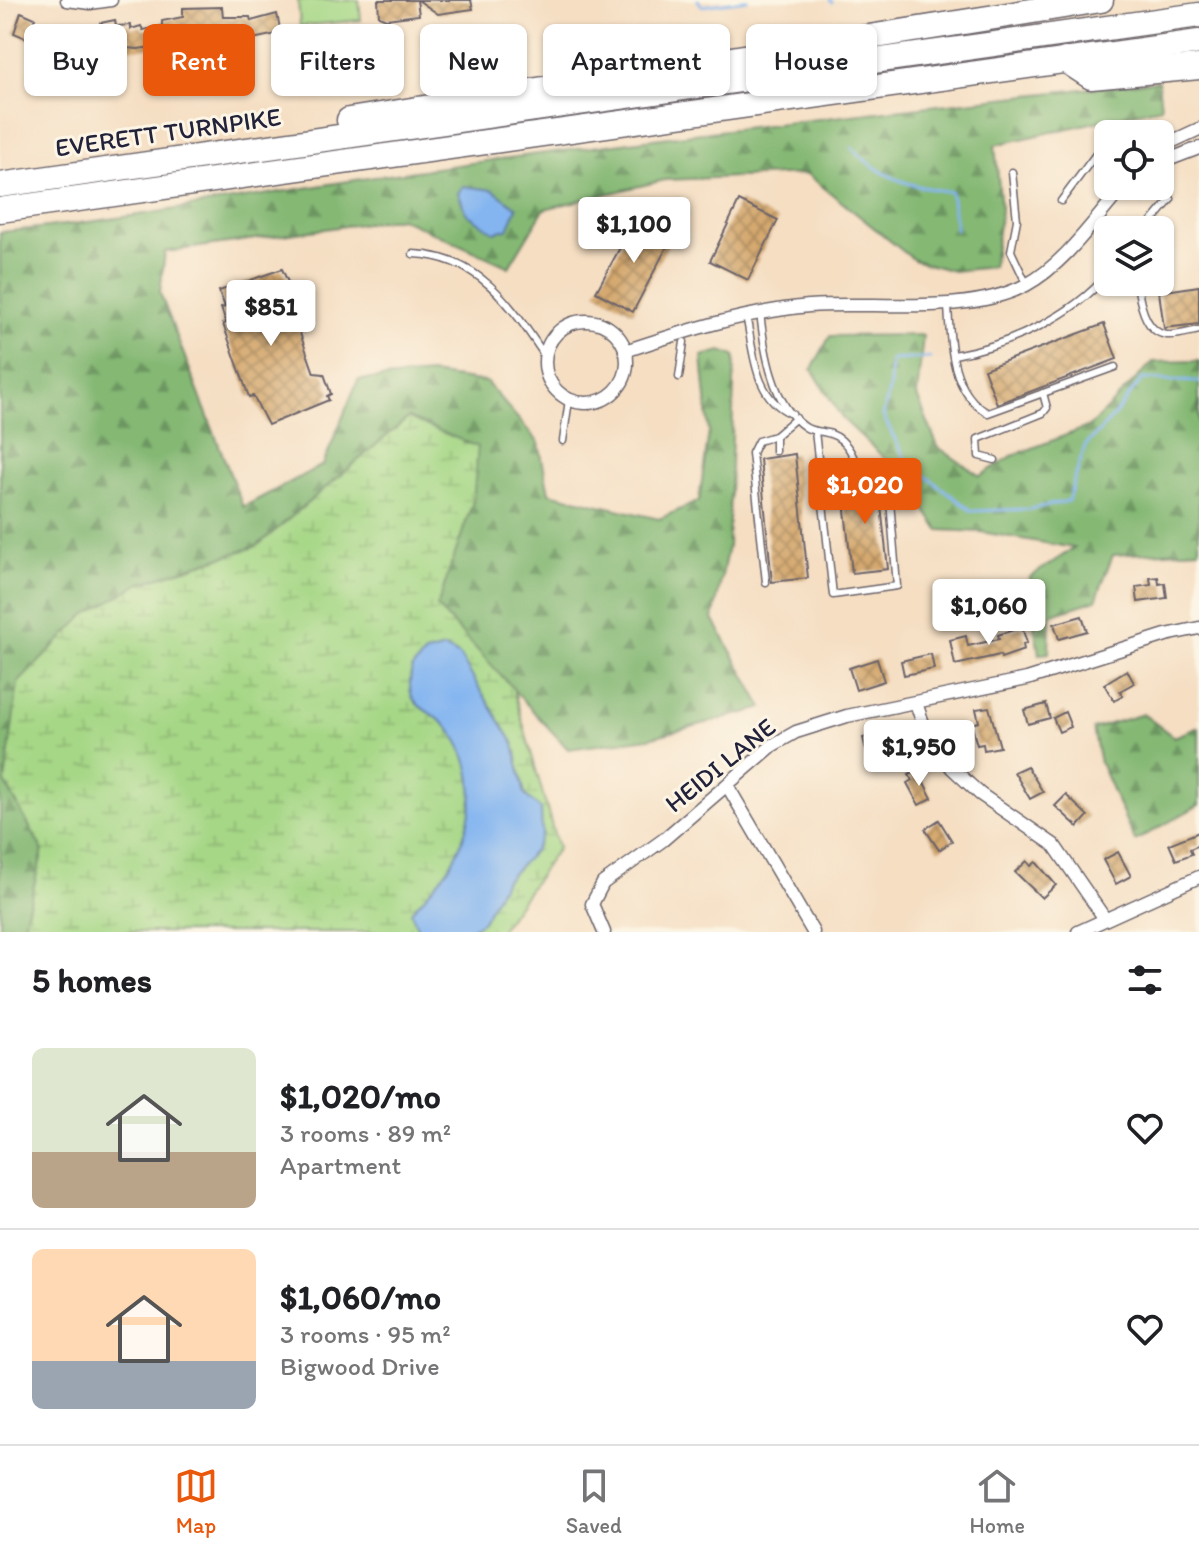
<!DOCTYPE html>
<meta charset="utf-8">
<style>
:root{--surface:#fff;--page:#f6f6f6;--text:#202124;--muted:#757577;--line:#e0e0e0;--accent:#ea580c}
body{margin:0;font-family:Itim,sans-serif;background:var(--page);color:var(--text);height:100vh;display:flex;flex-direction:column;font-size:30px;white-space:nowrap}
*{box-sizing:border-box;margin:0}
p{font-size:26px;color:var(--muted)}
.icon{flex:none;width:44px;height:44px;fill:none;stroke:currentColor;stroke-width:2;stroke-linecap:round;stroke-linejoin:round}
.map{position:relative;height:932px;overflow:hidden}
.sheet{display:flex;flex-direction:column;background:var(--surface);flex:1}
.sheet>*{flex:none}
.banner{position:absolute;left:24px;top:24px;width:1152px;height:72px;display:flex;gap:16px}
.tools{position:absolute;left:1094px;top:120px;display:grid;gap:16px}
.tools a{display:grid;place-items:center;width:80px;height:80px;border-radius:12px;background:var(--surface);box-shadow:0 2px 6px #0004;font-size:40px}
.price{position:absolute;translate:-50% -68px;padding:0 18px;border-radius:8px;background:#fff;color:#222;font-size:26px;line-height:52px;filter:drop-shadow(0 2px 4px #0008)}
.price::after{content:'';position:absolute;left:50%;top:48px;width:24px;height:18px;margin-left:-12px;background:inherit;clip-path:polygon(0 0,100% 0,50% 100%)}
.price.active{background:var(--accent);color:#fff}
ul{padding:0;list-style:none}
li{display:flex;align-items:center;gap:24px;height:200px;padding:0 32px}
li+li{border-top:2px solid var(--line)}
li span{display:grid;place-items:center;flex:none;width:224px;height:160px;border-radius:12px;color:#555}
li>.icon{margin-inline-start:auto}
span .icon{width:96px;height:96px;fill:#fffc;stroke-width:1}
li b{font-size:34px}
h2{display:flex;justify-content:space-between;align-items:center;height:96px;padding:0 32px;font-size:34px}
.tag{padding:0 28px;border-radius:12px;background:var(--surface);box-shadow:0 2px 6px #0004;font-size:28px;line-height:72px}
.tag.active{background:var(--accent);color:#fff}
.tabs{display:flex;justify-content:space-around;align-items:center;height:112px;border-top:2px solid var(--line);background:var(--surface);font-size:22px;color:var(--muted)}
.tabs a{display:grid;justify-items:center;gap:4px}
.tabs .active{color:var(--accent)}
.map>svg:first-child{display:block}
.grass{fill:#a6d786;stroke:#647c60;stroke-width:2}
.forest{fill:url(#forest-firs);stroke:#536d57;stroke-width:2}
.wetland{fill:url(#wetland-marsh);stroke:#647c60;stroke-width:2}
.water{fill:#84b5f0;stroke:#536c96;stroke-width:2}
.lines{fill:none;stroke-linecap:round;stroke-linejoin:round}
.stream{stroke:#84b5f0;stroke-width:3}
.building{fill:url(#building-cross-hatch)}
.lane-casing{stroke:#6c646a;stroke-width:9}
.street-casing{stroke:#6c646a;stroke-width:15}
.highway-casing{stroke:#6c646a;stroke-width:27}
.lane{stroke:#fff;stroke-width:6}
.street{stroke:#fff;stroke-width:12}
.highway{stroke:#fff;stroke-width:24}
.labels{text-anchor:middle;stroke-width:6;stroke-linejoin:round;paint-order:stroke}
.street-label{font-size:26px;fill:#22223b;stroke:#fcf5e5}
</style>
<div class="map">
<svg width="1199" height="932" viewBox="0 0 1199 932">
<defs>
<pattern id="forest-firs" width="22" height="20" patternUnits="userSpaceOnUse" patternTransform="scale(2)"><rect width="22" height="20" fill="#84b873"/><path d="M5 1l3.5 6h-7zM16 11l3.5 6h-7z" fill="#6c9560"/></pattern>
<pattern id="wetland-marsh" width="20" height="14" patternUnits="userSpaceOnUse" patternTransform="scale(2)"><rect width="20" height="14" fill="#a6d786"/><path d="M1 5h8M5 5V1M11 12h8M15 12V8" fill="none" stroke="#8fb875"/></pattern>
<pattern id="building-cross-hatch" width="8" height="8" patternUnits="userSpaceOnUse" patternTransform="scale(2)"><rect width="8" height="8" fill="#d5a96f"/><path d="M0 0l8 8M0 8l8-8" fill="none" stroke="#ac895c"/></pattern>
</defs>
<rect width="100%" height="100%" fill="#fcf5e5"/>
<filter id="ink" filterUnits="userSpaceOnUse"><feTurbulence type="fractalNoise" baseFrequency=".0125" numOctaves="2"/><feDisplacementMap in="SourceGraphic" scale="16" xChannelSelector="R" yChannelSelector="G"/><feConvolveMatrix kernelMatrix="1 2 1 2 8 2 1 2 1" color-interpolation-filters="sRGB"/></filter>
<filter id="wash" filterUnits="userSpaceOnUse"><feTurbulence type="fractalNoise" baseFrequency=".006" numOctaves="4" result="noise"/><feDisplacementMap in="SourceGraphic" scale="32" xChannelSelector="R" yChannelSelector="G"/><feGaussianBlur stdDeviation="1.8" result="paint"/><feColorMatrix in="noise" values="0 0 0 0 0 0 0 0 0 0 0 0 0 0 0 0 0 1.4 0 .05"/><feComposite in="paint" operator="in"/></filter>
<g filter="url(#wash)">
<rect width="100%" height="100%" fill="#f5dec2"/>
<polygon class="grass" points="298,0 359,0 361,20 300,26"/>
<g class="forest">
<path d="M1158,81L1161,107L995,145L1001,209L993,267L953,271L914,260L807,174L665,180L544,209L509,267L401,218L165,252L160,293L243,507L323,465L358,380L431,374L486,382L539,443L549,493L659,519L699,501L709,432L702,356L721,351L735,356L728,546L713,619L763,708L649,738L568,749L437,607L473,501L408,418L257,546L139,584L5,782L43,851L22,932H0V232C133,220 263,193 395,174C649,137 903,108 1158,81Z"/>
<polygon points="923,335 917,396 938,447 980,476 1012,456 1090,426 1153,362 1199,361 1199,550 1113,555 1096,600 1050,615 1049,653 1039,654 1029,595 1030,577 1074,548 981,532 939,530 901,474 842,418 812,369 830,336"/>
<polygon points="1143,714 1174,737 1199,727 1199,805 1135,841 1100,763 1093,729"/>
</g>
<polygon class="wetland" points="408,418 478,447 473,501 437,607 513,688 558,848 499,932 22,932 43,851 5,782 18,683 84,616 139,584 257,546"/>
<g class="water">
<polygon points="463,186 493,190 517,208 508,229 494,232 467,214 458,193"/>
<path d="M445,648L459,655L514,744L525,795L541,809L542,833L535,850L504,882L483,921L466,932H419L411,912C423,897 441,881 451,864C475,821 482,772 450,730C430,705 402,713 412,668L426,653Z"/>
</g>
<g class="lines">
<g class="stream">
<polyline points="698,0 702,6 747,0"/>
<polyline points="830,0 832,2"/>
<path d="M852,148C880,178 912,187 951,192L956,230"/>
<polyline points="930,358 891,360 890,386 883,416 907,462 972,511 1031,509 1068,501 1085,446 1112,418 1142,379 1199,382"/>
</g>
</g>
<g id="blocks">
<g class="building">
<polygon points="378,0 417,0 419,15 386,19 379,16"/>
<polygon points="418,0 471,0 473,9 438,14"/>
<polygon points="222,7 223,17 250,17 251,21 277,14 281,33 248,40 235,39 235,28 171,33 173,44 138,49 127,48 127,44 72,45 72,26 99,28 100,23 115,20 116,26 131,25 131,29 141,26 143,30 162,26 162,21 183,17 183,8"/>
<polygon points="21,12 35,18 34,24 61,33 54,50 14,33"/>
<polygon points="739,201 778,220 748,280 710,261"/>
<polygon points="636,218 672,237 633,312 596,292"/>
<polygon points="282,269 293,293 289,302 314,373 324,374 331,394 327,396 329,400 268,425 253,396 249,397 223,324 226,323 221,308 225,307 219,291"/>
<polygon points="1199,286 1199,324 1164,328 1159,292"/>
<polygon points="1104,324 1117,359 997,404 984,369"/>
<polygon points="795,454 808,578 772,582 760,459"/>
<polygon points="878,479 888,569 852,573 842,483"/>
<polygon points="1158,577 1159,584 1165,583 1167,598 1138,602 1136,587 1151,585 1150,578"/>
<polygon points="1082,616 1087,631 1059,639 1054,624"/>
<polygon points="1022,627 1027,643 1023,644 1024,650 1001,658 1000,655 955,665 950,640 966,636 968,646 999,639 998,635"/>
<polygon points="931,654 934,669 904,675 901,661"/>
<polygon points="877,659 884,681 856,690 849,668"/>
<polygon points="1127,670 1134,683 1120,691 1123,696 1114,701 1104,684"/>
<polygon points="1046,704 1050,718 1028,724 1024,710"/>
<polygon points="989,707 1000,747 984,750 983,744 977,745 971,724 979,722 976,709"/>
<polygon points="1065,712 1071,727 1059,732 1053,718"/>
<polygon points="882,733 884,739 896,736 900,752 886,756 884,750 867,754 863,738"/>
<polygon points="1027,766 1043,792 1030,799 1014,772"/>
<polygon points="918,771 932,798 919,805 907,783 912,780 909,775"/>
<polygon points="1066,795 1088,816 1078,827 1055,806"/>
<polygon points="939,820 952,841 939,850 925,829"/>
<polygon points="1199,832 1199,845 1190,849 1192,854 1176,860 1169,844"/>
<polygon points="1118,852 1131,876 1116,884 1103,860"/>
<polygon points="1027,861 1031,866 1036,862 1056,885 1042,898 1015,872"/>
</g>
</g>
</g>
<g filter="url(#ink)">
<use href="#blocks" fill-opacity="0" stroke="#6c646a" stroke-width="2"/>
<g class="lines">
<defs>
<g id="lane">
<polyline points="1012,172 1017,220 1011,251 1027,285"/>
<polyline points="1061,201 1096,154 1108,149"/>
<polyline points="1145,230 1171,199"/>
<path d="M413,254C479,256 511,305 545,356"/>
<path d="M1137,282C1139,299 1144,333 1167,335C1176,336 1189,332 1199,330"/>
<path d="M948,305C950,343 951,393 988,413L1115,367"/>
<path d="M760,312C764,349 772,405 805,427C811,431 817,431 823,432C844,435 854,453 858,472"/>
<path d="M746,315C754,353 754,398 792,414"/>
<path d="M954,355C1009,345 1072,317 1108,274"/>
<polyline points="679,377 684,342"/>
<polyline points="815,431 833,595 897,586 890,501"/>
<polyline points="563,441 569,400"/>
<polyline points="775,451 775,436 796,418"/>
<polyline points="995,460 979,456 978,439 1043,413 1047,408 1043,393"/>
<polyline points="766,582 752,453 758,441 775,436"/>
</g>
<g id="street">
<polyline points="67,0 90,3 111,0"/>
<polyline points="1160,147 1199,129"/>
<polyline points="1160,163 1199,148"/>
<circle cx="586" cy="362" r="41"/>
<path d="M625,351C685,331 745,312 809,306C874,301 967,316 1026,285C1065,264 1095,219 1124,186"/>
<polyline points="916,703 926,732 952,768 980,794 1054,845 1105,919"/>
<polyline points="727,785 813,932"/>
<polyline points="604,932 592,904 603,883 663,840 773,745 796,732 847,716 1027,679 1166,635 1199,628"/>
<polyline points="1078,932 1199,877"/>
</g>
<g id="highway">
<polyline points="1065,60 1091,77 1199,67"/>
<polyline points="349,120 1101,0"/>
<polyline points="0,185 1199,15"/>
<polyline points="0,210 1199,42"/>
</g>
</defs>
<use href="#lane" class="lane-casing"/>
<use href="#street" class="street-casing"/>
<use href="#highway" class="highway-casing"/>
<use href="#lane" class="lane"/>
<use href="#street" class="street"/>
<use href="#highway" class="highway"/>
</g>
</g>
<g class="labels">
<g class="street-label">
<text transform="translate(168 132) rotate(-8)" y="9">EVERETT TURNPIKE</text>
<text transform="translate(720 765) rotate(-39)" y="9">HEIDI LANE</text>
</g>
</g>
</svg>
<div class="tools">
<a><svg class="icon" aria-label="locate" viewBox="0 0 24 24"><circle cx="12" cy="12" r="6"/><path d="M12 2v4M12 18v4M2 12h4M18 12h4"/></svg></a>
<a><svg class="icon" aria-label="layers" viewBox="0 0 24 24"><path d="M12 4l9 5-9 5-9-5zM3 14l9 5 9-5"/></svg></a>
</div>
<b class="price" style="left:634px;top:265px">$1,100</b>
<b class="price" style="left:271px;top:348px">$851</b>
<b class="price active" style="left:865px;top:526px">$1,020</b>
<b class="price" style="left:989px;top:647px">$1,060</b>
<b class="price" style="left:919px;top:788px">$1,950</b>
<div class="banner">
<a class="tag">Buy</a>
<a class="tag active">Rent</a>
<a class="tag">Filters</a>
<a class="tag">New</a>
<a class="tag">Apartment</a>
<a class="tag">House</a>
</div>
</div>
<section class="sheet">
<h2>5 homes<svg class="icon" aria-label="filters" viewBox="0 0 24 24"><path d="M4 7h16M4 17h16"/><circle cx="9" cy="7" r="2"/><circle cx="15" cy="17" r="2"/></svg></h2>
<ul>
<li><span style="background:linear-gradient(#dfe7d0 65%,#b9a48a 0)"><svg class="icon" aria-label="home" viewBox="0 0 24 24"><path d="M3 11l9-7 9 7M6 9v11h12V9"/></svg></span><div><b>$1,020/mo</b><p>3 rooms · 89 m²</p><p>Apartment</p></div><svg class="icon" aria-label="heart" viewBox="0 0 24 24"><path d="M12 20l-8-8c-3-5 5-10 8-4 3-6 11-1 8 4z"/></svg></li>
<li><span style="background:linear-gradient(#ffd9b3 70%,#9aa5b1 0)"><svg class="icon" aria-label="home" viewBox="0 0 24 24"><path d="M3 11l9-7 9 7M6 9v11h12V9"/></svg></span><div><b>$1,060/mo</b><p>3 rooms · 95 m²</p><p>Bigwood Drive</p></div><svg class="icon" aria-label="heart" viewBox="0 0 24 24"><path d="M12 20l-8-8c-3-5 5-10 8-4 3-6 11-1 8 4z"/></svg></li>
</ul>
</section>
<nav class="tabs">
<a class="active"><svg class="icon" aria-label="map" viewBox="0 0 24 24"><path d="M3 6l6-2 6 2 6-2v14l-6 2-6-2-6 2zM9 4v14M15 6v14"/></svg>Map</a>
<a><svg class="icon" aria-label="saved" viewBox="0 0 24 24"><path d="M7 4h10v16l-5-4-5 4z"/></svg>Saved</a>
<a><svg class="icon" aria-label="home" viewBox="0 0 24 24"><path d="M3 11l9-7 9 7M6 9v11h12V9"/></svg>Home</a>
</nav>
